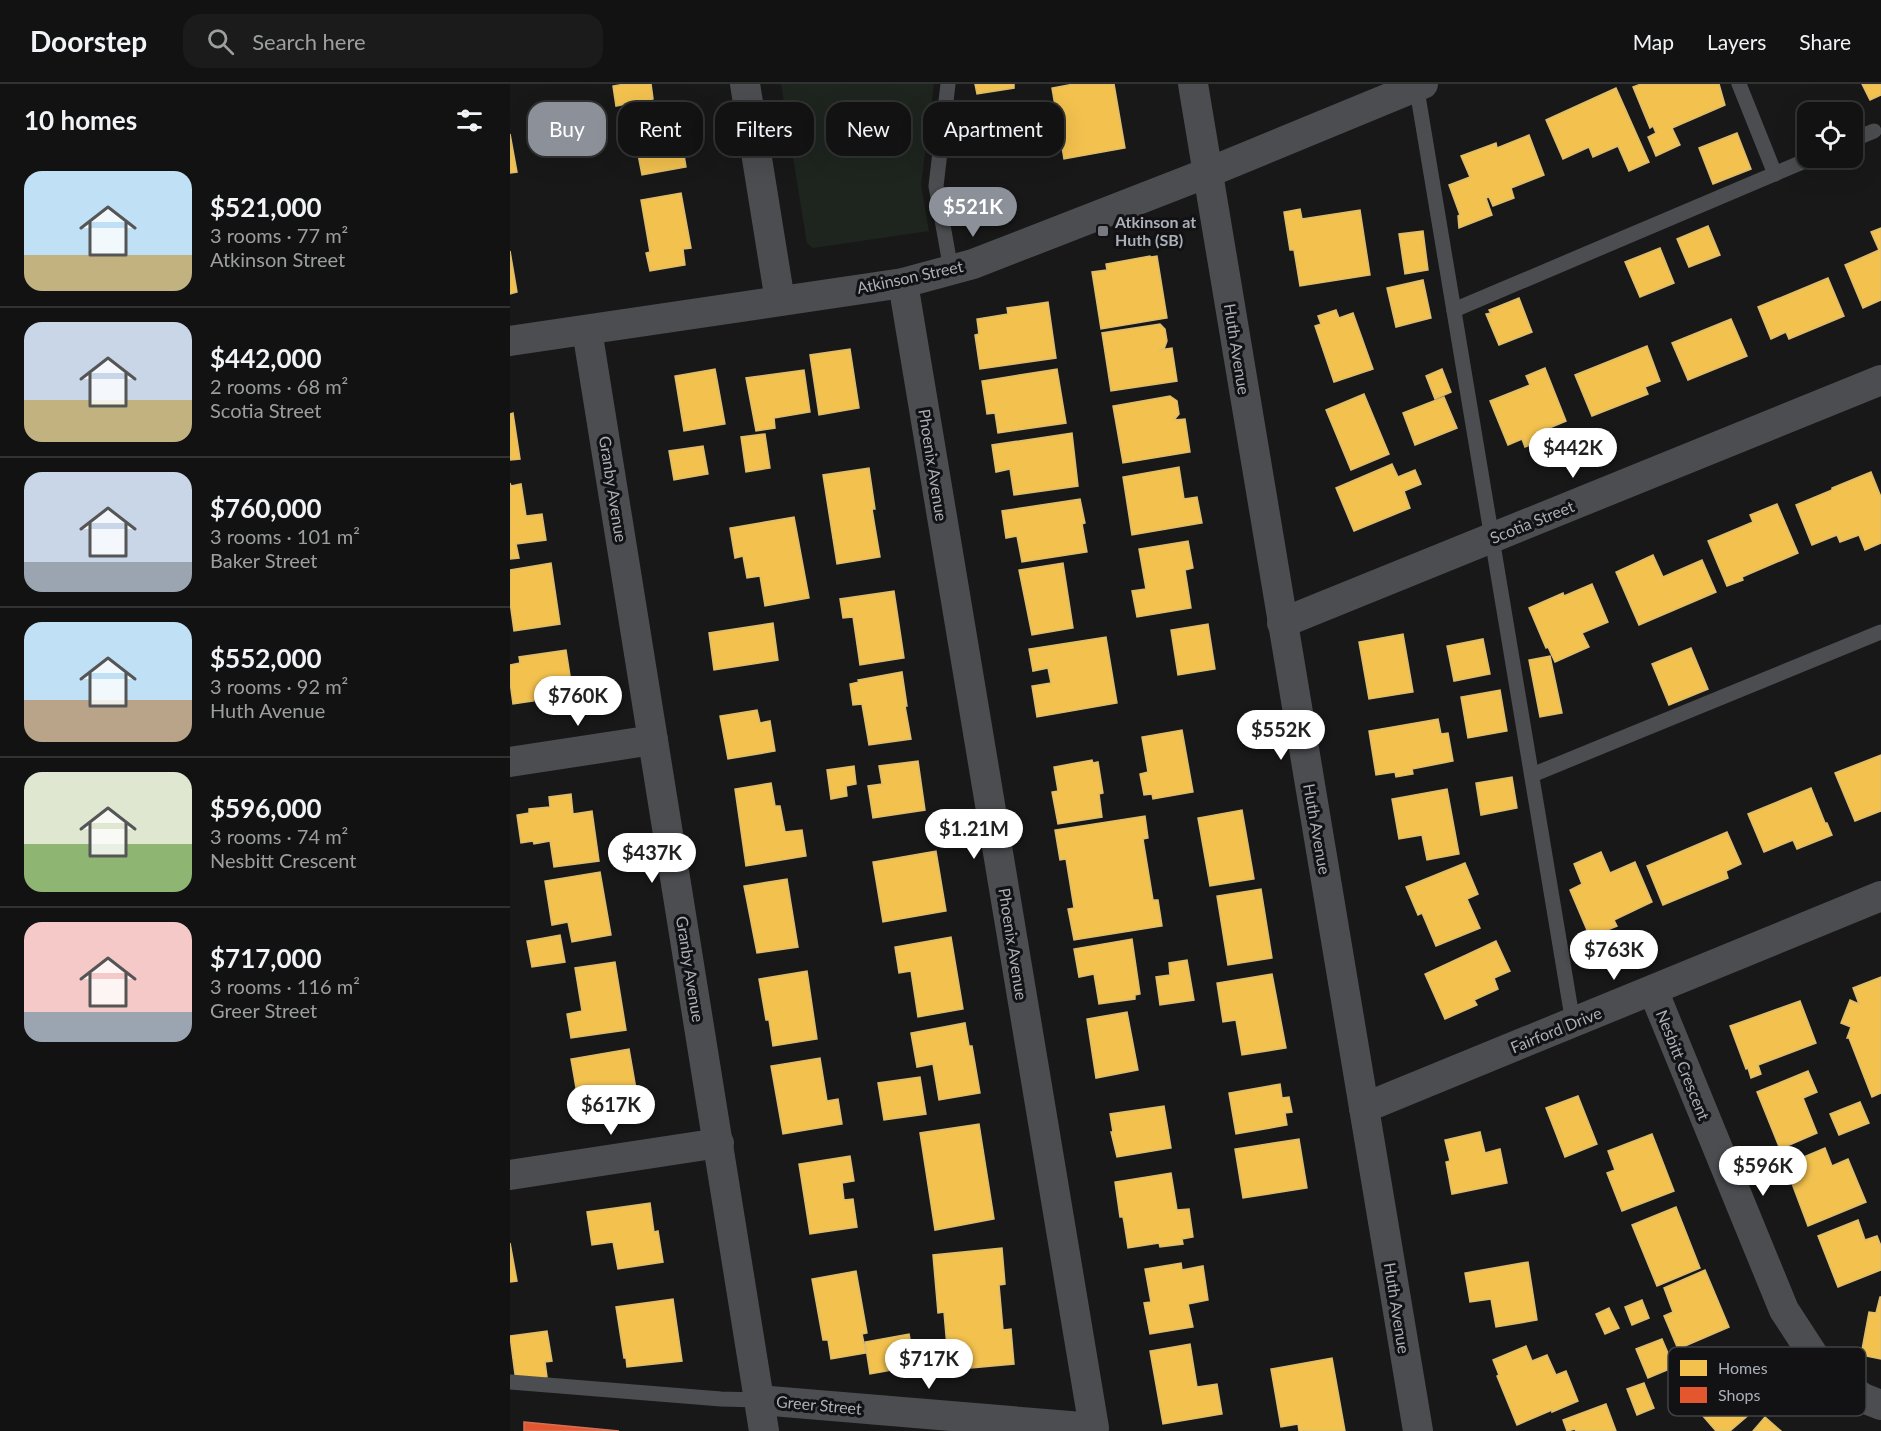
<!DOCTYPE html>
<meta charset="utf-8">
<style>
:root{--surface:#121212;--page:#1b1b1b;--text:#f1f3f6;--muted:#9c9e9f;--line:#313232;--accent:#8c9099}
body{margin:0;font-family:Lato,sans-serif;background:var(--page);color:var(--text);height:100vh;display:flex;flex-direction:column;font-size:22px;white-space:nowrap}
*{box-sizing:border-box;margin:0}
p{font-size:20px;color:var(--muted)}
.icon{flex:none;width:33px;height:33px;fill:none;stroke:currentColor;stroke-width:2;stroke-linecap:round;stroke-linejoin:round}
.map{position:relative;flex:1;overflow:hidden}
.sheet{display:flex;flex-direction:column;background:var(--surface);width:510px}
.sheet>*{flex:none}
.banner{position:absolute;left:18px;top:18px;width:570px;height:54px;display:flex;gap:12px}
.fabs{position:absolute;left:1287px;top:18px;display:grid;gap:12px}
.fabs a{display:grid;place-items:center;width:66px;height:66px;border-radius:12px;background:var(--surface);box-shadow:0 6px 24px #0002,0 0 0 2px var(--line);font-size:30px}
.price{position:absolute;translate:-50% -51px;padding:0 14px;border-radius:21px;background:#fff;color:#222;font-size:20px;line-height:39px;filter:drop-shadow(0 2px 3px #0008)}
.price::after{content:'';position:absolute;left:50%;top:36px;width:18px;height:14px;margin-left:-9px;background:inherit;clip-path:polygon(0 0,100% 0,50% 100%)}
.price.selected{background:var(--accent);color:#fff}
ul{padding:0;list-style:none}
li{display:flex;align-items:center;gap:18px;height:150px;padding:0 24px}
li+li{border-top:2px solid var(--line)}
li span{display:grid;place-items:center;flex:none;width:168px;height:120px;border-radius:18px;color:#555}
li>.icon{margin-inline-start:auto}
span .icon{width:72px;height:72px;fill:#fffc;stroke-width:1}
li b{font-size:26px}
h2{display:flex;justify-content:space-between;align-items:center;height:72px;padding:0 24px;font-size:26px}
.pill{padding:0 21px;border-radius:18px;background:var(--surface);box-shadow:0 6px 24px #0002,0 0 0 2px var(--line);font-size:21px;line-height:54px}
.pill.selected{background:var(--accent);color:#fff}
header{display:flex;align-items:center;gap:36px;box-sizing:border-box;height:84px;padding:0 30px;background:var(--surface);border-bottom:2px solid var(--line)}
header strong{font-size:28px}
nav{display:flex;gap:33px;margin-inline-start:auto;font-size:21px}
.search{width:420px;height:54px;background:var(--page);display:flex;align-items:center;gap:15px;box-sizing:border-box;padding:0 21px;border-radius:18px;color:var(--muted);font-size:22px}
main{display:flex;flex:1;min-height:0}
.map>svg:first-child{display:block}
.green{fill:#1e251f}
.homes{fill:#f2c14e;stroke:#dcbc6e;stroke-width:1.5}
.shops{fill:#e4572e;stroke:#d37157;stroke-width:1.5}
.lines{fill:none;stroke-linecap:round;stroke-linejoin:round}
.service{stroke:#4c4d51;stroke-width:15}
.minor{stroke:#4c4d51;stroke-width:30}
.poi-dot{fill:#777a80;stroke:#121214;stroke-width:2}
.labels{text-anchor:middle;stroke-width:6;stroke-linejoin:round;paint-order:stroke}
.poi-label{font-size:16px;font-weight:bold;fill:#aaafb8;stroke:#121214;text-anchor:start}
.street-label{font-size:16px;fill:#aaafb8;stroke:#121214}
.key{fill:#121214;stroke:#404145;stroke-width:1.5}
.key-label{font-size:16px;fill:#aaafb8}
</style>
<header>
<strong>Doorstep</strong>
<div class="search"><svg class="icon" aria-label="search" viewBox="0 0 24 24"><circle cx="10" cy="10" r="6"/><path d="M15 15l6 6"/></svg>Search here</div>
<nav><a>Map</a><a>Layers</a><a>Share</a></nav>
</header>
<main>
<section class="sheet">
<h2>10 homes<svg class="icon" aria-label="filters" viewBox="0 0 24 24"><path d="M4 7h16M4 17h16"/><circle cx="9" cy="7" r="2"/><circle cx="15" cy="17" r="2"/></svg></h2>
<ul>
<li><span style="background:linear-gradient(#bfe0f5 70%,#c2b280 0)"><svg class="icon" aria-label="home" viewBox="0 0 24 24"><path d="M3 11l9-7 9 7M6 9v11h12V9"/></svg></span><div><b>$521,000</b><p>3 rooms · 77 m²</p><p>Atkinson Street</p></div></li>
<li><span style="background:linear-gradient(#c9d6e8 65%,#c2b280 0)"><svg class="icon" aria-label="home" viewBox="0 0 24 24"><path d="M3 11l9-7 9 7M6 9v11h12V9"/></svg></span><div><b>$442,000</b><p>2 rooms · 68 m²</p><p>Scotia Street</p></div></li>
<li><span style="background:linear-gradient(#c9d6e8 75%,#9aa5b1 0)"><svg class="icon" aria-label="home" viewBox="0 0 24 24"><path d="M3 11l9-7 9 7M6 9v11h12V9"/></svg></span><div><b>$760,000</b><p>3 rooms · 101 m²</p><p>Baker Street</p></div></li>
<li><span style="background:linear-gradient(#bfe0f5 65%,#b9a48a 0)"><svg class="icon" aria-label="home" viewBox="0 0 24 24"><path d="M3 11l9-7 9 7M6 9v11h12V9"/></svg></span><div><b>$552,000</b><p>3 rooms · 92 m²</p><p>Huth Avenue</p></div></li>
<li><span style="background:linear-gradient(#dfe7d0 60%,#8fb573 0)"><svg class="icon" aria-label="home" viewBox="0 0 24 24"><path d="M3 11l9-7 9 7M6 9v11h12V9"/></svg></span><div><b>$596,000</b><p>3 rooms · 74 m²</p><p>Nesbitt Crescent</p></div></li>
<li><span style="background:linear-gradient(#f6c9c9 75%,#9aa5b1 0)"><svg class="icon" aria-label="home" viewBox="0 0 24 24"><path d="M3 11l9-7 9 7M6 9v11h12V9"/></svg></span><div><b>$717,000</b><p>3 rooms · 116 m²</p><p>Greer Street</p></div></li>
</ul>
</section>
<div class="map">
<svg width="1371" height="1347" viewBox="0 0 1371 1347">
<rect width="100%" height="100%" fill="#181818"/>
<polygon class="green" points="271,0 424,0 411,101 419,147 303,164 297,159"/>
<g class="homes">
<polygon points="115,0 141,0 143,15 126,19 127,25 117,26 116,20 106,22 103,2"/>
<polygon points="465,0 504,0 504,4 467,10"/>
<polygon points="564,0 604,0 615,64 554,75 542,4"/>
<polygon points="1131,0 1209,0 1215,21 1162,44 1170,61 1146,72 1138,53 1146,49 1143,42 1140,44 1123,3"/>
<polygon points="1352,0 1371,0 1371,11 1360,16"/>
<polygon points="1106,4 1139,78 1119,87 1108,62 1083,73 1079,63 1053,75 1036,36"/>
<polygon points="165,18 176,83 132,91 127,65 123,65 121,54 125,54 121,26"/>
<polygon points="1227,49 1241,85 1203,100 1189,64"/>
<polygon points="0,50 7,88 0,89"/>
<polygon points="1019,51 1034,91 1001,104 1004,114 983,122 979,113 976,114 982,131 949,144 948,132 950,131 939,101 960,93 951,72 986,59 987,64"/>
<polygon points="171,109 181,164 173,165 175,181 140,187 136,169 140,168 131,116"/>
<polygon points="790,125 792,135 850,126 860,191 790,202 784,166 780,166 774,128"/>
<polygon points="1198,142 1210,171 1179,183 1167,155"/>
<polygon points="1371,144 1371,216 1353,224 1335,181 1369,166 1361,148"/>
<polygon points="913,147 918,186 895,190 889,150"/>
<polygon points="1150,164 1164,199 1130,213 1115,178"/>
<polygon points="0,167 7,208 0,210"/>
<polygon points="640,172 641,173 647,172 657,234 591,245 582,188 597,186 596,180"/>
<polygon points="1318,194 1334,232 1279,255 1276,248 1261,255 1248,223"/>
<polygon points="913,196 921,234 886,243 877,204"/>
<polygon points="1009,214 1022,248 989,261 976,230 981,229 979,226"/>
<polygon points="538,218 546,274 470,285 465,251 469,250 467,235 498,230 497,224"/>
<polygon points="826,226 829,234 843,229 863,285 824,298 805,242 811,240 808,232"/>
<polygon points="1221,235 1237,272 1178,296 1162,259"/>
<polygon points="650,240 655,245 657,257 654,265 649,266 662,264 667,297 601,307 592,249"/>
<polygon points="1137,262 1150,297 1135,303 1138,310 1082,332 1065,291"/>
<polygon points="340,265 349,324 309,331 300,271"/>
<polygon points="1035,284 1056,337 1037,345 1041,353 1015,363 1012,355 998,361 980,317 1020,301 1016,292"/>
<polygon points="205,285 215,340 174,347 165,292"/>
<polygon points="547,285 556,339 488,349 485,329 477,330 472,297"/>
<polygon points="932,285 941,308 925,315 916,292"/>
<polygon points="294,286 300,328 264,334 265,344 246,347 236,294"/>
<polygon points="854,310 879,370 841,386 816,326"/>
<polygon points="660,312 667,317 669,330 664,336 675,335 680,368 613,379 603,322"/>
<polygon points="934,313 947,344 905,361 893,329"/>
<polygon points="3,329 10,375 0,376 0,330"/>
<polygon points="562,349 568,402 504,411 500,385 486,388 482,361"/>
<polygon points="255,350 260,384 236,388 231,353"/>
<polygon points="193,362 198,390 164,396 159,367"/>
<polygon points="882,380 888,393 905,386 911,400 894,407 900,424 844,447 826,404"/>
<polygon points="669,383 674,415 687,413 692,439 622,451 613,393"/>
<polygon points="359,384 365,425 362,425 370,473 327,480 313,391"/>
<polygon points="1361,388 1371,413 1371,459 1355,466 1349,451 1330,458 1327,451 1302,461 1286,421 1322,406 1322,404"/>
<polygon points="0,399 1,402 11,400 16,432 32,430 36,456 6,460 9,474 0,475"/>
<polygon points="570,415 575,439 572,440 577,468 512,478 507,452 496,454 492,427"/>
<polygon points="1267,420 1288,469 1232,493 1233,496 1217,502 1198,457 1243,438 1240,431"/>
<polygon points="284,433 299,514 255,522 250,492 237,494 233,472 225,474 220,444"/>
<polygon points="678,457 683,484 675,486 681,524 627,533 622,507 636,505 629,465"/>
<polygon points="1143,471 1153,493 1192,476 1206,508 1129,541 1106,488"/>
<polygon points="41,479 50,540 4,547 0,518 0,486"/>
<polygon points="553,479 563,544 522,551 509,486"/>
<polygon points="1082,500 1098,538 1072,549 1079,563 1045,578 1038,563 1036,564 1019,524 1053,509 1054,512"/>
<polygon points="384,507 394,574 350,581 343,533 333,534 330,515"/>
<polygon points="263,539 268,576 204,586 199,549"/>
<polygon points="698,540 705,585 668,591 661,546"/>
<polygon points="893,550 903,608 859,615 849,558"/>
<polygon points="596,553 607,619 527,633 522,602 541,599 538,584 523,587 519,565"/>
<polygon points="973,555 980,590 944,597 937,562"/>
<polygon points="1181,564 1198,605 1159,621 1142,580"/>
<polygon points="56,566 63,611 3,620 0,598 0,581 10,579 9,573"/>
<polygon points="1040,572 1052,629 1030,633 1019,576"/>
<polygon points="392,588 397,622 395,622 401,655 359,661 352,620 343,621 340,600 349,598 348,596"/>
<polygon points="990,606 997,647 958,654 951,613"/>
<polygon points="247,626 250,639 260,637 265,667 218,675 210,632"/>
<polygon points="928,635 931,650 938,649 943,677 902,685 903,690 886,693 885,688 866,691 859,647"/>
<polygon points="672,646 683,708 643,715 642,710 634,711 630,690 638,688 632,653"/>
<polygon points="1371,671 1371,727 1345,737 1325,689"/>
<polygon points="582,676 583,679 588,678 593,709 589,710 592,733 548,740 542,708 548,707 544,683"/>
<polygon points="408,677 415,726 363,734 358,702 372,700 369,682"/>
<polygon points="344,682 346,700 336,702 337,712 321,715 317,686"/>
<polygon points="1002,693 1007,724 971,731 966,699"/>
<polygon points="261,699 265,722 270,722 275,748 292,746 296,772 236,782 225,705"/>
<polygon points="1301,704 1315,739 1317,739 1322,751 1287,765 1283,756 1254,768 1238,730"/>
<polygon points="937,705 949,770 917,776 912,751 889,755 882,715"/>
<polygon points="61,710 63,730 82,727 89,777 44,783 40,757 24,760 23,757 11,759 7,731 19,729 19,725 40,723 39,713"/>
<polygon points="732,726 744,795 700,802 688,734"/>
<polygon points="635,732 638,754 633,755 643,816 648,816 652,842 564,856 558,825 564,824 556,775 550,776 545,746"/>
<polygon points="1217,748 1231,780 1216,787 1218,794 1153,821 1137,782"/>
<polygon points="426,767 436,827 373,838 363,778"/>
<polygon points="1091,768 1100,789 1125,778 1142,818 1104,836 1107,842 1080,853 1060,806 1072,800 1064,780"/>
<polygon points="955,779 968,810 957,815 970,844 926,862 912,829 908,831 896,803"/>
<polygon points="90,788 101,851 62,858 58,838 42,841 35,797"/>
<polygon points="277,795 288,863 247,869 234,802"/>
<polygon points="751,805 762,874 718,881 707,812"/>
<polygon points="50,851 55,878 22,883 17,857"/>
<polygon points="441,853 453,925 408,933 401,887 389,889 385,863"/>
<polygon points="622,855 630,910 625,911 625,915 589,920 584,890 569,893 564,865"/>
<polygon points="986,857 1000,887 984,894 988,905 964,916 967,921 935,935 915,890"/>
<polygon points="677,876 684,916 650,921 646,893 660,891 659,879"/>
<polygon points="105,878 116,946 61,954 57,930 72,927 65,884"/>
<polygon points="297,887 307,955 263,962 259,936 256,936 249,895"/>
<polygon points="762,890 776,964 732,971 726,936 713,938 707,899"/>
<polygon points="1371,893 1371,1009 1362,1013 1339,954 1337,954 1341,943 1331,939 1340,916 1349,920 1343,904"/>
<polygon points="1290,917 1306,959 1248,981 1251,990 1241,994 1238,984 1236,985 1220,942"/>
<polygon points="617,928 628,986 586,994 577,935"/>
<polygon points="455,939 459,962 462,962 470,1009 429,1016 423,980 407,983 401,949"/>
<polygon points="119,965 130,1028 72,1038 61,975"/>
<polygon points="310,974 317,1017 328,1015 332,1040 273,1050 261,982"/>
<polygon points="1298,987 1307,1008 1293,1014 1307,1049 1270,1065 1247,1008"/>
<polygon points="410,993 416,1030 374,1036 368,999"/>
<polygon points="770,1000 772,1014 779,1013 782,1028 775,1029 777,1041 726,1050 719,1009"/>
<polygon points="1068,1012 1087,1060 1055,1073 1036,1024"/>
<polygon points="1350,1018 1359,1039 1329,1051 1320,1030"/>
<polygon points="654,1022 661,1064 607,1073 601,1048 603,1048 600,1030"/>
<polygon points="469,1040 484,1135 425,1146 410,1049"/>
<polygon points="970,1048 975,1069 990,1065 997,1099 942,1110 936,1078 940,1077 935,1056"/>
<polygon points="1142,1050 1164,1107 1112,1127 1097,1089 1105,1086 1098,1067"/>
<polygon points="789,1055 797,1104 733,1114 725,1065"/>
<polygon points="1315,1064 1322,1082 1338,1075 1356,1118 1298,1142 1275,1081"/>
<polygon points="340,1072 344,1097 332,1099 334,1116 343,1115 347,1143 300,1150 289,1080"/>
<polygon points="661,1089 667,1126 679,1125 683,1153 672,1155 673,1160 650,1163 649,1159 618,1164 614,1138 613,1133 610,1133 605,1098"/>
<polygon points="140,1119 144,1148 148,1147 153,1178 108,1185 103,1158 82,1161 77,1128"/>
<polygon points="1166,1123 1190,1184 1147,1202 1122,1141"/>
<polygon points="1348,1136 1355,1156 1367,1152 1371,1162 1371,1186 1328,1203 1308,1152"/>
<polygon points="0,1159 7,1197 0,1198"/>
<polygon points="492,1164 495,1200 489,1201 493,1246 501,1245 504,1280 439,1286 434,1228 428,1229 423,1171"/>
<polygon points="1018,1178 1027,1236 986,1243 981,1215 960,1218 955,1189"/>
<polygon points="671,1179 672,1186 693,1182 698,1216 678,1220 683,1243 640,1250 634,1219 641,1218 635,1185"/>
<polygon points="1195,1186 1219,1243 1168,1265 1154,1232 1163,1228 1154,1204"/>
<polygon points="346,1187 357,1249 352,1250 356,1269 321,1275 318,1256 313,1256 302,1195"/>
<polygon points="1370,1213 1371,1213 1371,1275 1351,1271 1359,1228 1366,1229"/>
<polygon points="163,1215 172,1277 117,1283 116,1274 114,1274 106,1223"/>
<polygon points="1132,1216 1139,1234 1122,1241 1115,1223"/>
<polygon points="1099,1224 1109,1244 1095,1250 1086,1230"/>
<polygon points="37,1247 42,1277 35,1278 37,1293 6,1298 0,1252"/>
<polygon points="399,1250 405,1282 360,1290 355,1258"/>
<polygon points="1152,1255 1164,1283 1138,1294 1126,1265"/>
<polygon points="680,1260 687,1303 707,1300 712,1330 653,1340 640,1267"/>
<polygon points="1016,1262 1022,1277 1037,1271 1046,1291 1056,1287 1068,1317 1042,1328 1042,1326 1007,1341 987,1292 989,1291 983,1276"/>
<polygon points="1230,1273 1263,1310 1220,1347 1206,1347 1180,1317"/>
<polygon points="822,1274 835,1347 789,1347 788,1340 771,1343 761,1285"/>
<polygon points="1134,1299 1144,1324 1127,1331 1117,1305"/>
<polygon points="1096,1320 1106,1347 1066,1347 1065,1345 1057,1347 1053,1336"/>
<polygon points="1255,1333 1271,1347 1243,1347"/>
</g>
<polygon class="shops" points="14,1338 109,1347 14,1347"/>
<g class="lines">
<g class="service">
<polyline points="438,0 426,102 441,186"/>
<polyline points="906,0 1063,939"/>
<polyline points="1229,0 1265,90"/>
<polyline points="1342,56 1364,47"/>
<polyline points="944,226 1302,74"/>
<polyline points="1022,691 1371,548"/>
<polyline points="0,1298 211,1315 249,1316"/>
</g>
<g class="minor">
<polyline points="235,0 270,217"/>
<polyline points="683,0 908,1347"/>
<polyline points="77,246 254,1347"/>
<polyline points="0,257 393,199 463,180 697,89 913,0"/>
<polyline points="772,539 1371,296"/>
<polyline points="0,678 143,656"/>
<polyline points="1143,906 1274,1226 1313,1286 1353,1314 1371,1321"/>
<polyline points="854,1024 1371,812"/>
<polyline points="0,1091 209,1059"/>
<polyline points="249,1316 584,1344 393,199"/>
</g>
</g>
<rect class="poi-dot" x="587" y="141" width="12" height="12" rx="3"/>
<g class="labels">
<g class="poi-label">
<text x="605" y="144">Atkinson at<tspan x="605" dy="18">Huth (SB)</tspan></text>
</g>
<g class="street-label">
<text transform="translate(400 193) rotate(-12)" y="6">Atkinson Street</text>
<text transform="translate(727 265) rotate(81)" y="6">Huth Avenue</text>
<text transform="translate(423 381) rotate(81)" y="6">Phoenix Avenue</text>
<text transform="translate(103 405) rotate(81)" y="6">Granby Avenue</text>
<text transform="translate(1022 438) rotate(-22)" y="6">Scotia Street</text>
<text transform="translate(807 745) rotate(80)" y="6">Huth Avenue</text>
<text transform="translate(503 860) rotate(81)" y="6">Phoenix Avenue</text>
<text transform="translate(180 885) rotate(81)" y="6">Granby Avenue</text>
<text transform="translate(1046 946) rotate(-22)" y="6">Fairford Drive</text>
<text transform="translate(1173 981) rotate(68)" y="6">Nesbitt Crescent</text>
<text transform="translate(887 1224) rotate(81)" y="6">Huth Avenue</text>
<text transform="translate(309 1321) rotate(5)" y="6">Greer Street</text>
</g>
</g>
<rect x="1158" y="1263" width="198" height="69" rx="9" class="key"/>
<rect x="1170" y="1276" width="27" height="16" fill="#f2c14e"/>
<rect x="1170" y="1303" width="27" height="16" fill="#e4572e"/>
<g class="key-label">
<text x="1208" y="1290">Homes</text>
<text x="1208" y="1317">Shops</text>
</g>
</svg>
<div class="fabs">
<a><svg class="icon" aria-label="locate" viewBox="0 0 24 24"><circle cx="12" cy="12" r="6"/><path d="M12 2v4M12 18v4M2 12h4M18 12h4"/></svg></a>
</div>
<b class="price selected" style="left:463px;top:154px">$521K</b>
<b class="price" style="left:1063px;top:395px">$442K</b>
<b class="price" style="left:68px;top:643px">$760K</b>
<b class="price" style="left:771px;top:677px">$552K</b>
<b class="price" style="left:464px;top:776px">$1.21M</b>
<b class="price" style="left:142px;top:800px">$437K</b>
<b class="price" style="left:1104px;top:897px">$763K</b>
<b class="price" style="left:101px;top:1052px">$617K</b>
<b class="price" style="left:1253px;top:1113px">$596K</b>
<b class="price" style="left:419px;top:1306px">$717K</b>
<div class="banner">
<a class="pill selected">Buy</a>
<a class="pill">Rent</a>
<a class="pill">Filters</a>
<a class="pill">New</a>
<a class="pill">Apartment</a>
</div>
</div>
</main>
